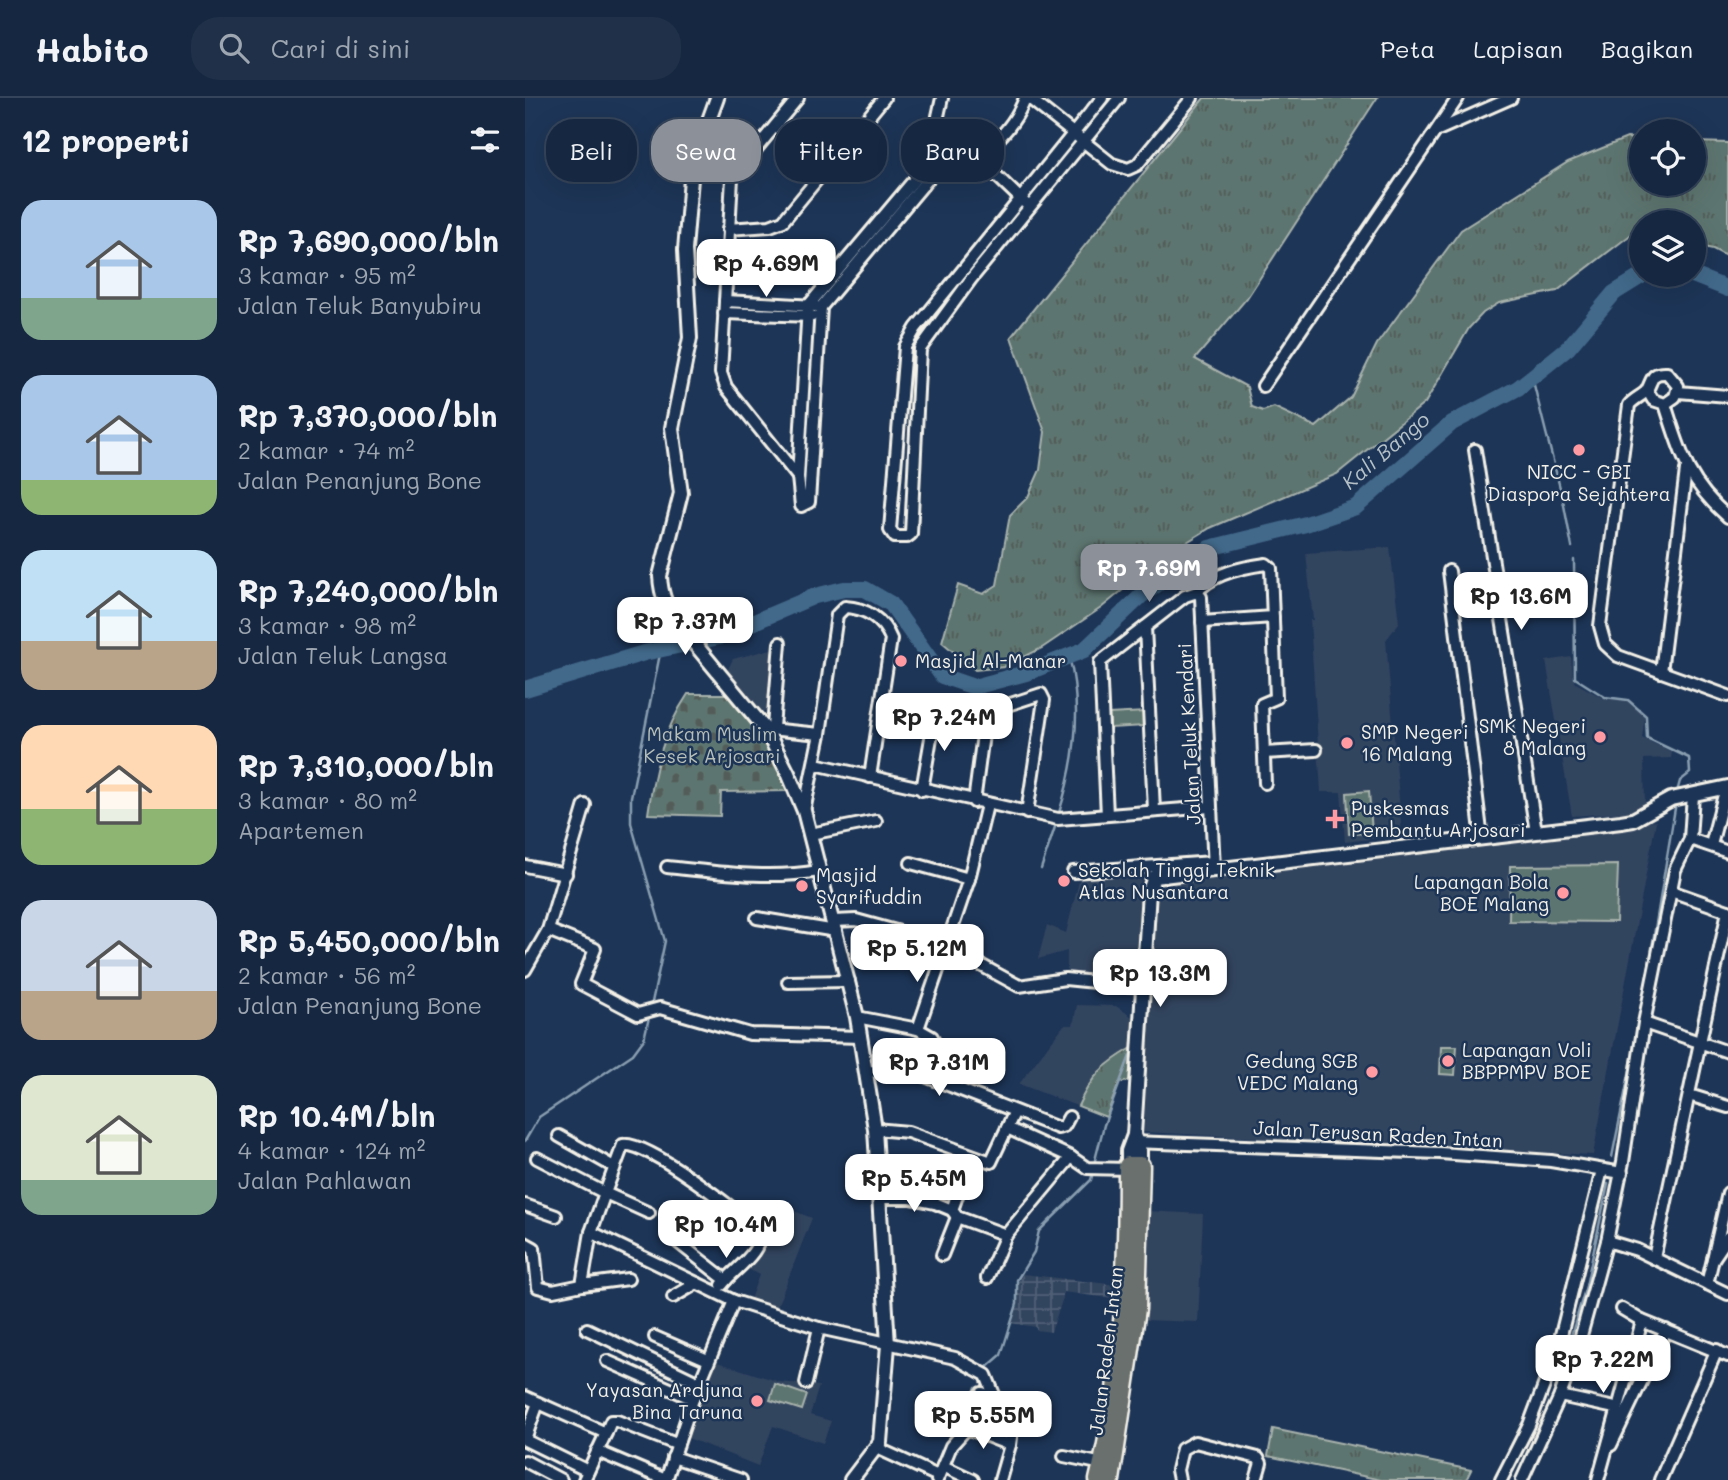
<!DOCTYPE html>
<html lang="id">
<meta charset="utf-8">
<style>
:root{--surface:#162841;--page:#1f3048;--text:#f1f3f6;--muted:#9ea6b1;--line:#35445a;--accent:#8c9099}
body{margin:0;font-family:Mali,sans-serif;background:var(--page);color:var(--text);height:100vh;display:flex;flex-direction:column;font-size:26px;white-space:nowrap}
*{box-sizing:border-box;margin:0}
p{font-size:23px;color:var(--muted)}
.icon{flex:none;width:38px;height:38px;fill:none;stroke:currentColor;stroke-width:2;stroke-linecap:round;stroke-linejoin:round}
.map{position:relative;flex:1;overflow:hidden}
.panel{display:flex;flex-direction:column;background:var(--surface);width:525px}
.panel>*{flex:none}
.banner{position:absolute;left:21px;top:21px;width:665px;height:63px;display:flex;gap:14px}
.buttons{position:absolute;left:1104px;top:21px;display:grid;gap:14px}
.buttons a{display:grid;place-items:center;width:77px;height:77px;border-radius:50%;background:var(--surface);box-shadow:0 7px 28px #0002,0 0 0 2px var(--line);font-size:35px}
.price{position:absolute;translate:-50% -60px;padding:0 16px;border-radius:14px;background:#fff;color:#222;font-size:23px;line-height:46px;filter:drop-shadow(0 2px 4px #0008)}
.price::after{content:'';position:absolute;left:50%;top:42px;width:21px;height:16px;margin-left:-10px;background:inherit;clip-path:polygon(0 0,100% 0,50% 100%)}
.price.current{background:var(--accent);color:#fff}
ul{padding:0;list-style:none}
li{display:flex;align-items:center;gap:21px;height:175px;padding:0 21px}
li span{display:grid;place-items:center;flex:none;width:196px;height:140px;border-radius:21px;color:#555}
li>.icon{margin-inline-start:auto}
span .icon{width:84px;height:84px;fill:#fffc;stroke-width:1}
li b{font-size:30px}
h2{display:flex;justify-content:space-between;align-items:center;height:84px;padding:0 21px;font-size:30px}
.pill{padding:0 24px;border-radius:28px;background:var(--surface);box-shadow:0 7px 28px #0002,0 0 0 2px var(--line);font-size:24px;line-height:63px}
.pill.current{background:var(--accent);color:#fff}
header{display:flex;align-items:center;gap:42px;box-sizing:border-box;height:98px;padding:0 35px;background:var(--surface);border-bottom:2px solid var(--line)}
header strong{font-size:33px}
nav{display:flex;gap:38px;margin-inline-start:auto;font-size:24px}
.search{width:490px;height:63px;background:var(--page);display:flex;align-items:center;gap:18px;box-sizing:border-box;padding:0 24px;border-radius:28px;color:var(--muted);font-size:26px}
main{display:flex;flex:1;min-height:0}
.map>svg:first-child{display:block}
.built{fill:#32445e}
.industrial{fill:url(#industrial-grid)}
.grass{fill:url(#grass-tufts);stroke:#a8b2ac;stroke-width:2}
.cemetery{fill:url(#cemetery-stones);stroke:#a8b2ac;stroke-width:2}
.garden{fill:#5d746f;stroke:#a8b2ac;stroke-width:2}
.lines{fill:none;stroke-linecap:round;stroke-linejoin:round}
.stream{stroke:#8a9fb0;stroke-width:2.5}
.river{stroke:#43698a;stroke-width:16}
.minor-casing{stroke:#f4f1e8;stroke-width:16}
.tertiary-casing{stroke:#f4f1e8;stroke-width:18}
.trunk-casing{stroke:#f4f1e8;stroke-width:23}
.minor{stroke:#1d3557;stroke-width:10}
.tertiary{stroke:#1d3557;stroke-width:12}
.trunk{stroke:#6a706d;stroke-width:18}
.poi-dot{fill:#ff9aa2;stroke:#1d3557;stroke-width:2.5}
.labels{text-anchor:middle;stroke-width:5;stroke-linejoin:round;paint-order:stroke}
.poi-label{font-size:19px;fill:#f4f1e8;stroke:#1d3557;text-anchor:start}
.park-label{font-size:19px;fill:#b8bfb8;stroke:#1d3557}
.street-label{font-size:19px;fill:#f4f1e8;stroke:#1d3557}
.water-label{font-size:21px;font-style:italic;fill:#b6c1c7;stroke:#1d3557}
</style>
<header>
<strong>Habito</strong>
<div class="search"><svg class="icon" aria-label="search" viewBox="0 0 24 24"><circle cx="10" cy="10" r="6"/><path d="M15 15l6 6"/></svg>Cari di sini</div>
<nav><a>Peta</a><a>Lapisan</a><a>Bagikan</a></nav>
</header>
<main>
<section class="panel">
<h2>12 properti<svg class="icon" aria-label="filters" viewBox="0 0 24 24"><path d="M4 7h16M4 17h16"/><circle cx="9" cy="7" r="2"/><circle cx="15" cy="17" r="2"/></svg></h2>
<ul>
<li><span style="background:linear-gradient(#a9c7e8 70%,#7fa58c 0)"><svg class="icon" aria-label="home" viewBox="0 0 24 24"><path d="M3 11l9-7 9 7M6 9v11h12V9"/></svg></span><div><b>Rp 7,690,000/bln</b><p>3 kamar · 95 m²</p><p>Jalan Teluk Banyubiru</p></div></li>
<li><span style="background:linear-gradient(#a9c7e8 75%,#8fb573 0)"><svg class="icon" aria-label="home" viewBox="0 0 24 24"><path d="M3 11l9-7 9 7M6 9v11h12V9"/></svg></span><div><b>Rp 7,370,000/bln</b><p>2 kamar · 74 m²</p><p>Jalan Penanjung Bone</p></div></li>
<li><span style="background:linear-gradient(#bfe0f5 65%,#b9a48a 0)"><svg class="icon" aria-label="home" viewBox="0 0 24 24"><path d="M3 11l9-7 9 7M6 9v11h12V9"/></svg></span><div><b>Rp 7,240,000/bln</b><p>3 kamar · 98 m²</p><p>Jalan Teluk Langsa</p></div></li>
<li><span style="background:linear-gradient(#ffd9b3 60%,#8fb573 0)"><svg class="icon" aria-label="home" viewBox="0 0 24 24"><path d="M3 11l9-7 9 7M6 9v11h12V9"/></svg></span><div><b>Rp 7,310,000/bln</b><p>3 kamar · 80 m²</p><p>Apartemen</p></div></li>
<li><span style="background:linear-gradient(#c9d6e8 65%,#b9a48a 0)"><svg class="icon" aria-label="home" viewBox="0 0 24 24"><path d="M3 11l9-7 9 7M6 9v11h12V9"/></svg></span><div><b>Rp 5,450,000/bln</b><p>2 kamar · 56 m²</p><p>Jalan Penanjung Bone</p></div></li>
<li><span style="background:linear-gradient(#dfe7d0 75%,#7fa58c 0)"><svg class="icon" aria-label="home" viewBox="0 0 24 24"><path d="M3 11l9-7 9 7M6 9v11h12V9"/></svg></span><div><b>Rp 10.4M/bln</b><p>4 kamar · 124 m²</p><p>Jalan Pahlawan</p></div></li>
</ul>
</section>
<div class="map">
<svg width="1203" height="1382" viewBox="0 0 1203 1382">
<defs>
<pattern id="industrial-grid" width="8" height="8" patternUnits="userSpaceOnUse" patternTransform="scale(1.75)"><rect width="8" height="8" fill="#32445e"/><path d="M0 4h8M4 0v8" fill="none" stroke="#505f75"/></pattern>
<pattern id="grass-tufts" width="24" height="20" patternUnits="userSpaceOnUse" patternTransform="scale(1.75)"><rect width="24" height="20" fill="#5d746f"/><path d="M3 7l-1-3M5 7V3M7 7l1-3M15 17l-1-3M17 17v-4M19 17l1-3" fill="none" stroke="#525c58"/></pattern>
<pattern id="cemetery-stones" width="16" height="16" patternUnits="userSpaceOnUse" patternTransform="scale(1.75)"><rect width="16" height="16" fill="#5d746f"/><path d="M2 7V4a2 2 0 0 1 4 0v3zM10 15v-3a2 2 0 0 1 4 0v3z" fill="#525c58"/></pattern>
</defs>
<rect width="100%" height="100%" fill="#1d3557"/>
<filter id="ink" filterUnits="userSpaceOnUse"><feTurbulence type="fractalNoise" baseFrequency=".0143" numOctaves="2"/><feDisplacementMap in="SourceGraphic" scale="14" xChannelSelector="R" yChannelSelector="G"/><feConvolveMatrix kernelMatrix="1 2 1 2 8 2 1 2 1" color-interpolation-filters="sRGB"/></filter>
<g filter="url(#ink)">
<g class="built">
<polygon points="865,449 874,525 861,542 877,737 820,744 816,694 796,694 785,522 788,522 781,455"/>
<polygon points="250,550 244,613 235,613 202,573 208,561"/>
<polygon points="1046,559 1048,579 1051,585 1078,600 1102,602 1120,619 1117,640 1147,654 1146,660 1119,661 1120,706 1104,714 1047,718 1021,563"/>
<polygon points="1131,723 1068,1057 619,1034 630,790 638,781"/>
<polygon points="616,775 612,886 542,877 542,853 513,861 522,827 541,835 555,779"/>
<polygon points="552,907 591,908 609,920 604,983 594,985 581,1019 494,986 539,927 548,927"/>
<polygon points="269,1113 287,1120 250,1214 224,1204 234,1177 221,1170 257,1119"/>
<polygon points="621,1113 678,1116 673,1224 619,1222"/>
<polygon points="192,1264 255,1284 294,1288 285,1317 306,1323 298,1345 248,1328 233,1368 158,1338"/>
</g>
<polygon class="industrial" points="498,1176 592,1187 591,1201 538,1194 538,1200 526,1234 511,1232 511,1229 485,1225 492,1206 493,1184"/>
<g class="grass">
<polygon points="679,0 852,0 722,200 670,261 722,289 727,309 738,313 749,309 791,329 826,299 852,246 936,132 1043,64 1102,40 1116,41 1116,86 1169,86 1169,44 1203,45 1203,159 1188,151 1169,147 1169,124 1116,124 1116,137 1108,135 1032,193 974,205 958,215 944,230 900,305 812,376 685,430 639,458 576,510 517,550 479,569 450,572 417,544 433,487 458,496 472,487 485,417 503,399 515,372 520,334 486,239"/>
<path d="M607,950L604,983L594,985L581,1019L553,1008C567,977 578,967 607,950Z"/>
<polygon points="748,1331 946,1372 941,1382 856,1382 743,1358"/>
</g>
<path class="cemetery" d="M163,596H204L233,629L263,693L196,694L195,718L123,716C129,672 138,633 163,596Z"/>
<g class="garden">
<polygon points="620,614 620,628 585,630 584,616"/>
<polygon points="844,693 847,735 824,736 822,695"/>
<polygon points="1093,767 1091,824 984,823 985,768"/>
<polygon points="916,948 932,948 930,977 915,976"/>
<polygon points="250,1286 282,1297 277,1312 245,1302"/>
</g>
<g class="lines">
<g class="stream">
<polyline points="1007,279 1038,402 1047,449"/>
<polyline points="1049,462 1050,580 1080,599 1103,602 1121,618 1122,640 1164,660 1165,675 1155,683 1152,694"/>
<path d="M533,718C550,666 558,612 544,558"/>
<polyline points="516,771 531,726"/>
<polyline points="1119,898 1151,704"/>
<polyline points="126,909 140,843 106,725 106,699 136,551"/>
<polyline points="0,1043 14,1019 108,956 119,941 125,915"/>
<polyline points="1087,1059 1111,942"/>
<polyline points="569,1066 579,1027 607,952"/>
<polyline points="461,1270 476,1257 492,1206 492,1182 509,1154 514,1133 566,1082 568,1074"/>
<polyline points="448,1298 451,1289"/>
<polyline points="1026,1305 1061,1188 1083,1086"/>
</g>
<g class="river">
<polyline points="1168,177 1203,191"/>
<polyline points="0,591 119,555 194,539 290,498 319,491 340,491 366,506 417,578 449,589 501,575 559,552 616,498 684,450 781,426 831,409 927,325 993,290 1007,279 1043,250 1089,195 1118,177"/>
</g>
<defs>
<g id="minor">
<path d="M417,0L413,18L416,50C451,75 489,31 500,0"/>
<polyline points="504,0 587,66 603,71 612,67 667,0"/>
<polyline points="577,0 391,230 380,249 365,432 370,439 382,439 386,436 395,251 446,181 594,0"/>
<polyline points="913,32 986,0"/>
<polyline points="416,50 283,208 273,379 276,408 284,404 296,209 424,56"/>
<polyline points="450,57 501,106"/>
<polyline points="203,131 245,128 258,123 359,0"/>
<polyline points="200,203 290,208"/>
<polyline points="199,215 287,218"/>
<polyline points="738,288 933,0"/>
<path d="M1122,292L1128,302L1140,306L1150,299L1153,288L1142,275C1126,274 1128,281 1122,292C1119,297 1108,301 1104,307L1075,528L1080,546L1093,558L1203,598"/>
<polyline points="1153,294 1203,298"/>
<path d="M1140,306C1156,356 1162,383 1203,419"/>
<polyline points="950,352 1011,734"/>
<polyline points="273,379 201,289 196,275 207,80 273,0"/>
<polyline points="924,473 957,741"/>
<path d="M672,494C687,475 719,469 741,466L746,470L751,600L737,606L740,685"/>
<polyline points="677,524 748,519"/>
<polyline points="620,529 629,712"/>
<polyline points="1136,574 1161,372"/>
<polyline points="248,629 255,545"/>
<polyline points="244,631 295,636"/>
<polyline points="739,655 791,652"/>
<polyline points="290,666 533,721 685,709"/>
<polyline points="397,692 411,611 414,609 458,615 516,596 519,602 502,715"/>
<polyline points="449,704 461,614"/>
<path d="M279,713L295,636L312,517L320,509C341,510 358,521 366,541L345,679"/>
<polyline points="582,717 575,564 660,498 672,494 676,499 689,771"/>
<polyline points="285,736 351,723"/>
<polyline points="1165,741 1203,754"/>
<polyline points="1186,747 1201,689"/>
<polyline points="386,765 444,781"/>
<polyline points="0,768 41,776"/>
<path d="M142,769C193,774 243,782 294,773"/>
<polyline points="548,774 688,764"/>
<polyline points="1146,793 1203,813"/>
<polyline points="232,820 311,833"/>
<polyline points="309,823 331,822 382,836 441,859 494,888 540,881 620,889"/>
<polyline points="23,832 70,851 56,886 113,916 135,910 225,936 336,939"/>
<polyline points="0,872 23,832 60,707"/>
<polyline points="263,884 324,883"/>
<polyline points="332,919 393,931 407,939 410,947 424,956"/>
<polyline points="1119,925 1203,954"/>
<polyline points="393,931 444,781 462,707"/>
<polyline points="341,973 395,976 533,1030 539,1028 544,1019"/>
<polyline points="1164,997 1203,1009"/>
<polyline points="482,1030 546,1059 562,1070 603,1071"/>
<polyline points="350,1031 383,1034 466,1064 489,1015"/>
<polyline points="34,1038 89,1069"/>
<polyline points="606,1044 915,1055 1026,1063 1097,1075"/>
<polyline points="12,1060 80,1095 66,1134 209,1203 294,1230 430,1260 461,1277 470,1299"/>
<polyline points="355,1100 386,1100 410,1105 427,1112 432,1119 481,1137 546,1059"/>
<polyline points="0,1107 31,1118"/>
<polyline points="427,1112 446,1058"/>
<path d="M124,1115L80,1095L98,1047C123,1043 212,1113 233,1132C241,1150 212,1170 201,1182"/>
<polyline points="66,1134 57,1187 103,1181"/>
<polyline points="150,1142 201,1182 197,1187"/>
<polyline points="1082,1143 1112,1152 1203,1196"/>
<polyline points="0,1145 9,1150 13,1189 28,1193 57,1187"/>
<polyline points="417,1157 432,1119"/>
<polyline points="1129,1160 1203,813"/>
<polyline points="1188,1161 1203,1095"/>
<polyline points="462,1180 481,1137"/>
<polyline points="1182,1186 1188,1161 1203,1139"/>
<polyline points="148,1199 172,1185"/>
<polyline points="1097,1211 1117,1223 1203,1258"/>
<polyline points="62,1231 174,1285"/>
<polyline points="130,1239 183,1262"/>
<polyline points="82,1263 168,1301"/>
<polyline points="281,1285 294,1230"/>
<polyline points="1035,1298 1090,1310"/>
<polyline points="0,1299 81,1335 86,1323 92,1323 151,1346"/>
<polyline points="442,1330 485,1347"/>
<polyline points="0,1341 13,1305"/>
<polyline points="0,1342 63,1373"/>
<polyline points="1086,1347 1141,1232"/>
<polyline points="352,1350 413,1378"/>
<polyline points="72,1353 141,1382"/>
<polyline points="539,1358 578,1366"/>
<polyline points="148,1359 216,1382"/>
<polyline points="0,1363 36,1382"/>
<polyline points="418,1368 448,1382"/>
<polyline points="59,1382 81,1335"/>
<polyline points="141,1382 168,1301 209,1203"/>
<polyline points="412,1382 426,1348 442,1330 451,1302 457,1295 490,1308 485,1347 475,1382"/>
<polyline points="654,1382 652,1372 657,1351 670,1344 733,1360 736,1365 731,1382"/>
<polyline points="976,1382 1004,1327 1032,1253 1077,1072"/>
<polyline points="997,1382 1035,1298 1054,1245 1082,1143 1098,1064 1119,925 1150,772 1165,741 1168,697"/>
<polyline points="1073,1382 1117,1223"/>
<polyline points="1135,1382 1192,1252"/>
</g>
<g id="tertiary">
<path d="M192,0L167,69L160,152L165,240L147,330L156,395L135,478C136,498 142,511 154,527L241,632L263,675L279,713L332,919L350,1031L363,1247L355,1344L326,1382"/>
<polyline points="609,1037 615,1053 615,1068"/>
<polyline points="603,1068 603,1053 609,1037 624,793 629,779 1096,724 1108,722 1146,701 1203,689"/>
</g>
<path id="trunk" d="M574,1382C599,1281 603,1172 603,1068H615L611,1211L585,1382"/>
</defs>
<use href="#minor" class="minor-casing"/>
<use href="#tertiary" class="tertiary-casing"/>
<use href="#trunk" class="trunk-casing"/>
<use href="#minor" class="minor"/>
<use href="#tertiary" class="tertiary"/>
<use href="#trunk" class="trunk"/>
</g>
</g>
<g class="poi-dot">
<circle cx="1054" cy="352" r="7"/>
<circle cx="376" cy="563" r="7"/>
<circle cx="1075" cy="639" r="7"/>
<circle cx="822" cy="645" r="7"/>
<path d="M806.5 710.5h7v7h7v7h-7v7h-7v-7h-7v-7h7z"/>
<circle cx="539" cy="783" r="7"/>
<circle cx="277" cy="788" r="7"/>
<circle cx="1038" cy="795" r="7"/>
<circle cx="923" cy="963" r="7"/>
<circle cx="847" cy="974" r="7"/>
<circle cx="232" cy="1303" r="7"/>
</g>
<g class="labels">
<g class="poi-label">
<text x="1054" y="381" text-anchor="middle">NICC - GBI<tspan x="1054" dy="22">Diaspora Sejahtera</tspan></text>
<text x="390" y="570">Masjid Al-Manar</text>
<text x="1061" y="635" text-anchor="end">SMK Negeri<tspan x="1061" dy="22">8 Malang</tspan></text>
<text x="836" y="641">SMP Negeri<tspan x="836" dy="22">16 Malang</tspan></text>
<text x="826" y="717">Puskesmas<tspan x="826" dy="22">Pembantu Arjosari</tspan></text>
<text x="553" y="779">Sekolah Tinggi Teknik<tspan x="553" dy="22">Atlas Nusantara</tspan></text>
<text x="291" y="784">Masjid<tspan x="291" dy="22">Syarifuddin</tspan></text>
<text x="1024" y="791" text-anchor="end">Lapangan Bola<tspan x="1024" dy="22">BOE Malang</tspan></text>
<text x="937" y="959">Lapangan Voli<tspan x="937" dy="22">BBPPMPV BOE</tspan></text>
<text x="833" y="970" text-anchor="end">Gedung SGB<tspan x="833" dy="22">VEDC Malang</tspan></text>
<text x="218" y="1299" text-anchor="end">Yayasan Ardjuna<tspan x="218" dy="22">Bina Taruna</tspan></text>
</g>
<g class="park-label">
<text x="187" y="643">Makam Muslim<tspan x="187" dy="22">Kesek Arjosari</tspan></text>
</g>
<g class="street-label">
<text transform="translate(664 636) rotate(-93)" y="7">Jalan Teluk Kendari</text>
<text transform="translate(853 1036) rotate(3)" y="7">Jalan Terusan Raden Intan</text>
<text transform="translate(581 1253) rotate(-83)" y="7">Jalan Raden Intan</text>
</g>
<g class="water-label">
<text transform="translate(861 353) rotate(-40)" y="7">Kali Bango</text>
</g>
</g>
</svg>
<div class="buttons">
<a><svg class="icon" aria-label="locate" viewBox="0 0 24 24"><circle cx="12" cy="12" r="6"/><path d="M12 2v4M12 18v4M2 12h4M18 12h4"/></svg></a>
<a><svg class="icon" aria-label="layers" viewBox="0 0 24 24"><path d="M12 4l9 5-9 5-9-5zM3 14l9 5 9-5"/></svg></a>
</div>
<b class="price" style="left:241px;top:201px">Rp 4.69M</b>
<b class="price current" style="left:624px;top:506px">Rp 7.69M</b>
<b class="price" style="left:996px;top:534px">Rp 13.6M</b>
<b class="price" style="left:160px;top:559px">Rp 7.37M</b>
<b class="price" style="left:419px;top:655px">Rp 7.24M</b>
<b class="price" style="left:392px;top:886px">Rp 5.12M</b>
<b class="price" style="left:635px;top:911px">Rp 13.3M</b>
<b class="price" style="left:414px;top:1000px">Rp 7.31M</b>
<b class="price" style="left:389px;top:1116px">Rp 5.45M</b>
<b class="price" style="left:201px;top:1162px">Rp 10.4M</b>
<b class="price" style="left:1078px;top:1297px">Rp 7.22M</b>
<b class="price" style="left:458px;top:1353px">Rp 5.55M</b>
<div class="banner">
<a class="pill">Beli</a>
<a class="pill current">Sewa</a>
<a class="pill">Filter</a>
<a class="pill">Baru</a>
</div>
</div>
</main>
